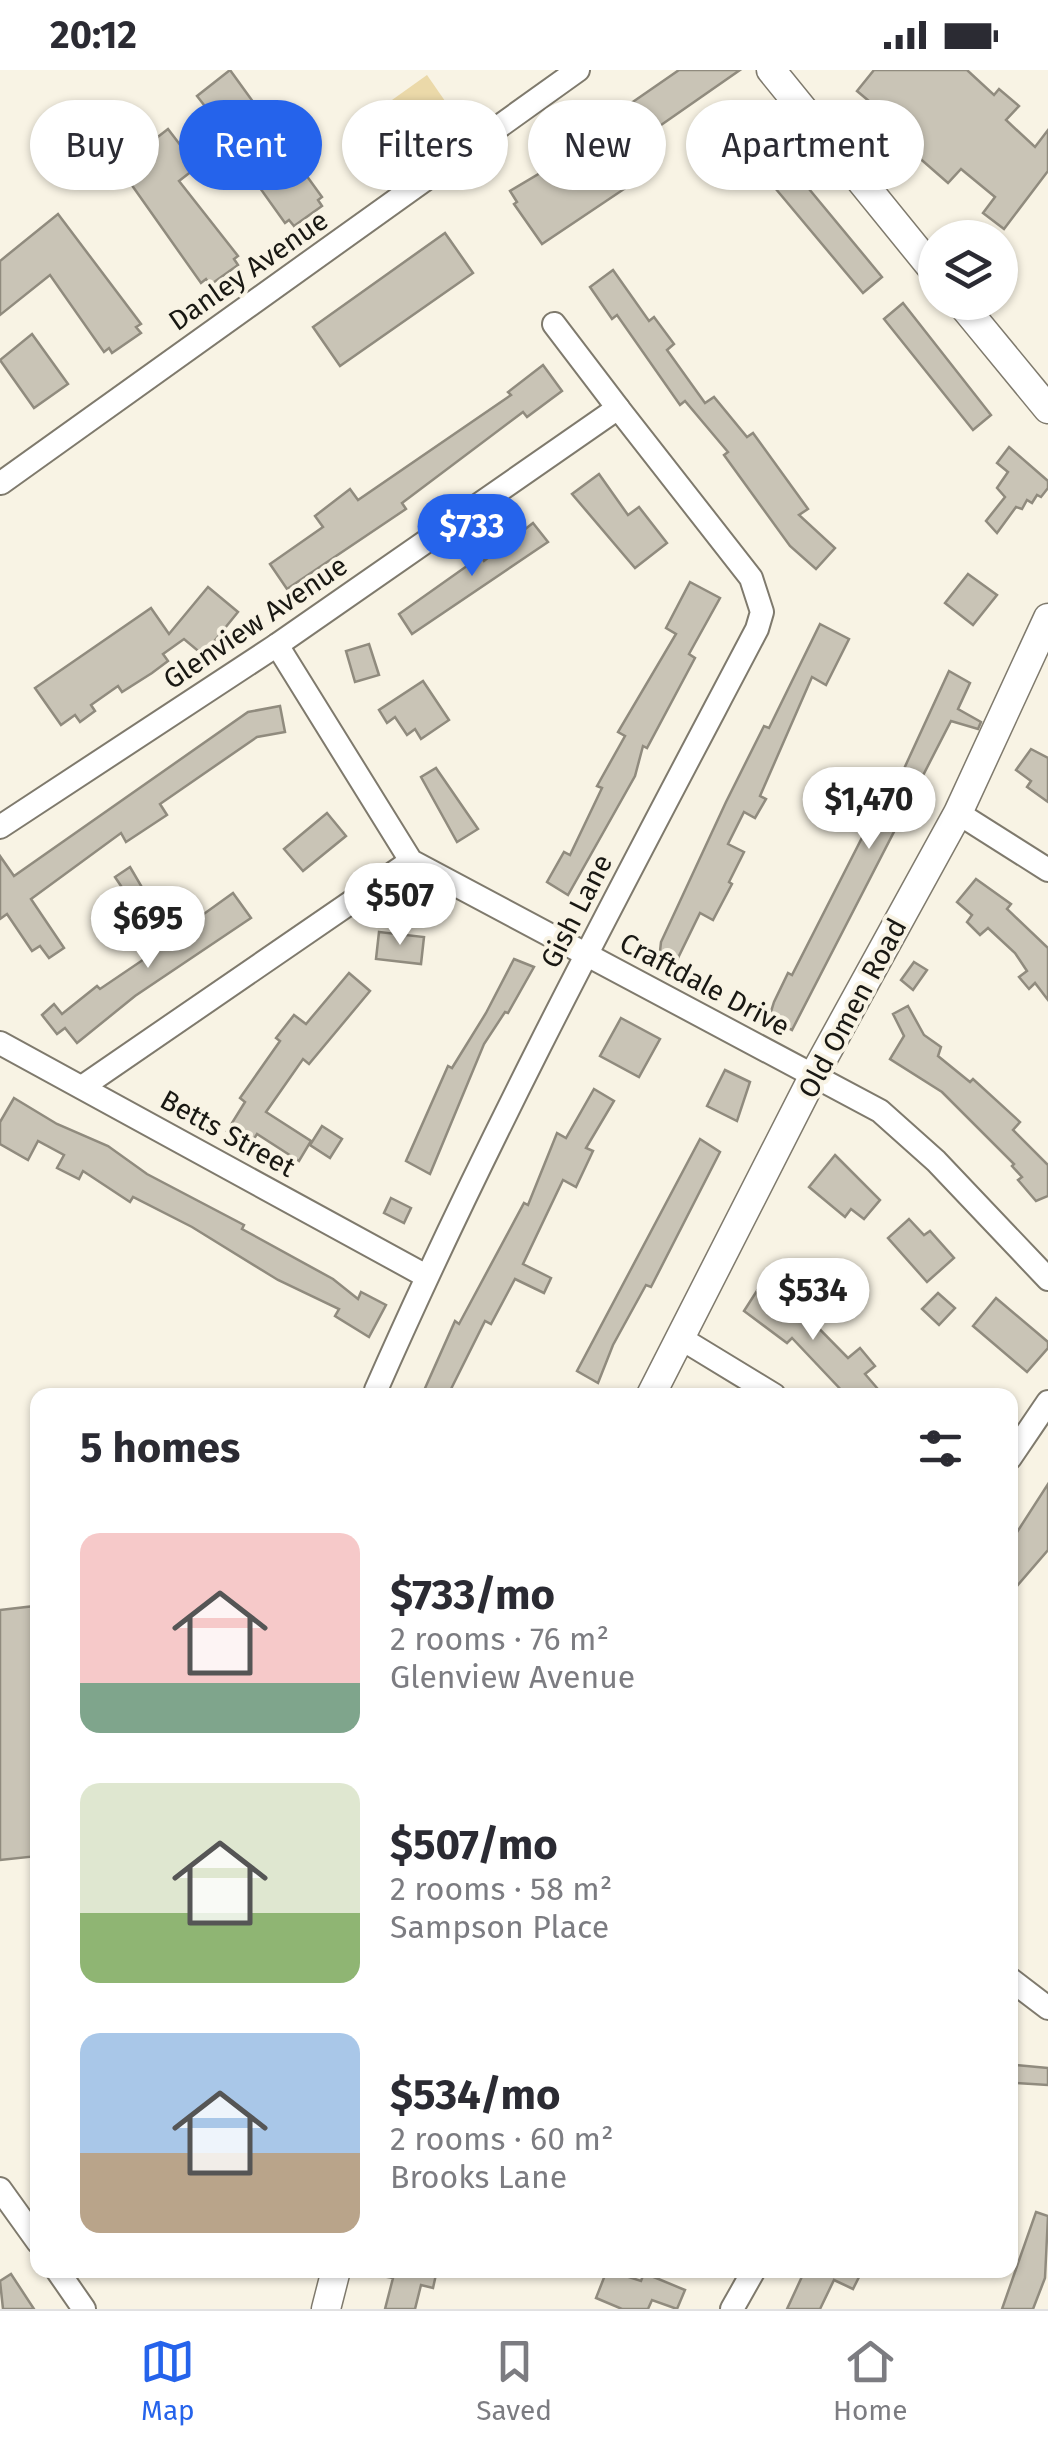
<!DOCTYPE html>
<meta charset="utf-8">
<style>
:root{--surface:#fff;--page:#f7f7f7;--text:#2b2b33;--muted:#7c7c81;--line:#e1e1e2;--accent:#2563eb}
body{margin:0;font-family:"Fira Sans",sans-serif;background:var(--page);color:var(--text);height:100vh;display:flex;flex-direction:column;font-size:38px;white-space:nowrap}
*{box-sizing:border-box;margin:0}
p{font-size:32px;color:var(--muted)}
.icon{flex:none;width:55px;height:55px;fill:none;stroke:currentColor;stroke-width:2;stroke-linecap:round;stroke-linejoin:round}
.map{position:relative;flex:1;overflow:hidden}
.panel{position:absolute;left:30px;top:1318px;width:988px;height:890px;display:flex;flex-direction:column;background:var(--surface);border-radius:20px;box-shadow:0 2px 8px #0004}
.panel>*{flex:none}
.hud{position:absolute;left:30px;top:30px;width:990px;height:90px;display:flex;gap:20px}
.controls{position:absolute;left:918px;top:150px;display:grid;gap:20px}
.controls a{display:grid;place-items:center;width:100px;height:100px;border-radius:50%;background:var(--surface);box-shadow:0 2px 8px #0004;font-size:50px}
.price{position:absolute;translate:-50% -85px;padding:0 22px;border-radius:35px;background:#fff;color:#222;font-size:32px;line-height:65px;filter:drop-shadow(0 2px 5px #0008)}
.price::after{content:'';position:absolute;left:50%;top:60px;width:30px;height:22px;margin-left:-15px;background:inherit;clip-path:polygon(0 0,100% 0,50% 100%)}
.price.current{background:var(--accent);color:#fff}
ul{padding:0;list-style:none}
li{display:flex;align-items:center;gap:30px;height:250px;padding:0 50px}
li span{display:grid;place-items:center;flex:none;width:280px;height:200px;border-radius:20px;color:#555}
li>.icon{margin-inline-start:auto}
span .icon{width:120px;height:120px;fill:#fffc;stroke-width:1}
li b{font-size:42px}
h2{display:flex;justify-content:space-between;align-items:center;height:120px;padding:0 50px;font-size:42px}
.pill{padding:0 35px;border-radius:45px;background:var(--surface);box-shadow:0 2px 8px #0004;font-size:35px;line-height:90px}
.pill.current{background:var(--accent);color:#fff}
.status{display:flex;justify-content:space-between;align-items:center;height:70px;padding:0 50px;background:var(--surface);direction:ltr}
.status svg{height:28px;fill:currentColor}
.dock{display:flex;justify-content:space-around;align-items:center;height:140px;border-top:2px solid var(--line);background:var(--surface);font-size:28px;color:var(--muted)}
.dock a{display:grid;justify-items:center;gap:5px}
.dock .current{color:var(--accent)}
.map>svg:first-child{display:block}
.green{fill:#ebd9a9}
.building{fill:#c9c4b6;stroke:#908b7e;stroke-width:2.5}
.lines{fill:none;stroke-linecap:round;stroke-linejoin:round}
.minor-casing{stroke:#7f7a6d;stroke-width:26}
.tertiary-casing{stroke:#7f7a6d;stroke-width:31}
.minor{stroke:#fff;stroke-width:22}
.tertiary{stroke:#fff;stroke-width:28}
.labels{text-anchor:middle;stroke-width:8;stroke-linejoin:round;paint-order:stroke}
.street-label{font-size:28px;fill:#191813;stroke:#f8f3e4}
</style>
<div class="status"><b>20:12</b><svg viewBox="0 0 49 12"><path d="M0 12V9h3v3zM5 12V6h3v6zM10 12V3h3v9zM15 12V0h3v12zM26 1h20v11H26zM47 4h2v5h-2z"/></svg></div>
<div class="map">
<svg width="1048" height="2239" viewBox="0 0 1048 2239">
<rect width="100%" height="100%" fill="#f8f3e4"/>
<polygon class="green" points="427,5 445,31 389,71 371,45"/>
<g class="building">
<polygon points="230,0 322,127 318,130 322,136 294,156 289,150 285,153 245,97 249,93 197,26"/>
<polygon points="679,0 740,0 618,85 636,111 542,174 514,134 517,132 510,121 572,84 568,78 587,64 592,71 616,54 611,47"/>
<polygon points="874,0 967,0 994,25 999,19 1019,36 1006,50 1035,77 1048,60 1048,101 1004,159 983,143 995,127 961,99 948,113 876,50 882,42 857,21"/>
<polygon points="168,59 197,97 179,111 238,186 234,189 238,195 210,215 206,209 201,213 119,97"/>
<polygon points="785,90 882,207 863,223 765,106"/>
<polygon points="58,144 141,254 136,257 141,263 112,283 109,278 104,282 50,205 0,245 0,191"/>
<polygon points="445,163 473,203 340,296 313,257"/>
<polygon points="613,200 649,251 654,247 674,274 667,280 705,333 714,327 747,367 753,363 808,439 799,445 835,478 816,499 790,476 724,385 728,382 685,331 680,335 617,245 612,249 590,217"/>
<polygon points="903,233 991,345 973,360 884,249"/>
<polygon points="32,264 68,314 34,338 0,290"/>
<polygon points="543,295 562,321 527,347 523,342 402,433 406,439 287,519 270,494 323,457 315,446 350,419 358,430 511,325 508,322"/>
<polygon points="1009,377 1048,411 1048,418 1041,427 1037,425 1032,433 1027,430 1022,439 1016,437 997,463 986,451 1005,427 997,418 1008,402 997,393"/>
<polygon points="599,404 628,445 639,437 667,473 635,498 572,424"/>
<polygon points="533,453 548,472 412,564 399,544 481,486 484,491"/>
<polygon points="968,504 997,525 973,555 945,533"/>
<polygon points="690,512 720,528 689,584 695,588 647,678 643,676 635,706 568,825 547,812 564,782 570,785 602,718 597,716 625,666 618,662 676,564 666,558"/>
<polygon points="208,517 238,542 203,585 184,569 163,584 168,591 152,603 122,622 118,616 91,635 95,641 80,652 75,645 61,655 35,618 151,538 169,564"/>
<polygon points="820,554 849,569 826,615 812,607 760,726 766,729 755,748 744,742 728,774 744,782 729,812 732,814 713,850 700,843 677,890 660,881 661,872 726,732 764,656 769,658"/>
<polygon points="369,574 379,605 355,612 346,581"/>
<polygon points="949,601 970,613 958,639 981,652 978,659 951,651 792,960 769,948 774,932 788,903 792,905 871,750 857,741 871,716 891,727"/>
<polygon points="423,611 449,650 421,669 415,659 407,665 395,647 387,653 379,640"/>
<polygon points="280,636 285,662 257,667 160,734 167,745 126,772 121,763 31,829 64,878 49,888 40,876 32,881 7,844 0,849 0,786 14,806 248,642"/>
<polygon points="1031,679 1048,688 1048,732 1027,717 1031,711 1016,700"/>
<polygon points="436,698 478,759 457,772 421,707"/>
<polygon points="327,743 346,766 303,801 284,779"/>
<polygon points="130,797 143,819 129,828 115,807"/>
<polygon points="976,809 1011,834 1007,839 1048,878 1048,930 1035,913 1029,919 1019,907 1027,901 1015,883 988,858 980,865 967,852 972,845 957,832"/>
<polygon points="233,823 251,848 135,926 77,973 65,958 57,964 42,945 54,934 62,944 97,916 100,919 196,854 194,851"/>
<polygon points="379,862 424,867 421,894 376,889"/>
<polygon points="514,889 534,897 508,943 505,942 484,974 430,1104 406,1091 448,996 452,998 486,943"/>
<polygon points="914,892 927,900 913,920 901,910"/>
<polygon points="349,903 370,921 309,994 303,989 266,1042 311,1071 299,1091 257,1064 250,1075 227,1061 245,1032 240,1028 280,971 276,968 294,945 306,954"/>
<polygon points="908,936 924,965 941,977 938,986 970,1012 973,1009 1020,1052 1013,1060 1048,1095 1048,1126 1036,1131 1018,1110 1022,1107 1012,1096 1014,1094 942,1022 890,989 904,966 893,944"/>
<polygon points="621,948 660,969 639,1007 600,986"/>
<polygon points="725,1000 750,1012 737,1051 707,1036"/>
<polygon points="594,1019 614,1031 586,1078 593,1081 576,1117 563,1110 523,1194 551,1208 544,1223 515,1209 491,1254 485,1251 448,1325 422,1325 455,1251 459,1254 524,1133 528,1135 557,1063 566,1068"/>
<polygon points="14,1028 57,1054 108,1076 147,1104 244,1155 242,1159 333,1209 358,1229 361,1222 386,1235 369,1267 335,1246 339,1239 278,1210 192,1157 133,1127 130,1132 83,1101 79,1109 57,1098 64,1085 38,1071 28,1090 0,1074 0,1052"/>
<polygon points="322,1056 342,1069 330,1088 310,1075"/>
<polygon points="700,1069 720,1082 651,1217 646,1215 613,1275 598,1313 577,1301"/>
<polygon points="835,1085 880,1130 864,1149 851,1139 845,1147 809,1117"/>
<polygon points="391,1128 411,1138 404,1153 384,1143"/>
<polygon points="909,1149 924,1165 930,1161 954,1188 927,1212 888,1168"/>
<polygon points="760,1216 786,1233 789,1228 848,1288 860,1278 875,1296 865,1304 883,1325 846,1325 792,1268 787,1273 744,1241"/>
<polygon points="938,1223 955,1238 939,1255 922,1239"/>
<polygon points="996,1228 1048,1272 1048,1278 1027,1302 973,1256"/>
<polygon points="1048,1414 1048,1480 1010,1524 1010,1473"/>
<polygon points="35,1536 38,1786 0,1790 0,1540"/>
<polygon points="1015,1995 1048,1998 1048,2015 1014,2013"/>
<polygon points="1036,2142 1048,2146 1045,2208 1033,2239 1002,2239"/>
<polygon points="383,2200 437,2200 433,2218 421,2215 415,2239 385,2239 393,2208 382,2206"/>
<polygon points="607,2200 641,2211 644,2203 685,2220 677,2239 652,2230 648,2239 622,2239 596,2228"/>
<polygon points="805,2200 850,2200 860,2205 853,2219 834,2210 820,2239 787,2239"/>
<polygon points="11,2204 34,2239 3,2239 0,2211"/>
</g>
<g class="lines">
<defs>
<g id="minor">
<polyline points="554,254 618,338"/>
<polyline points="1,413 578,0"/>
<polyline points="277,575 411,791 880,1041 936,1091 1048,1209"/>
<polyline points="958,743 1048,800"/>
<path d="M0,757L277,575L618,338L751,508L762,542L757,559C625,810 490,1061 376,1320"/>
<polyline points="0,973 426,1206"/>
<polyline points="82,1017 411,791"/>
<polyline points="682,1269 774,1325"/>
<polyline points="1010,1388 1048,1332"/>
<polyline points="1010,1909 1048,1938"/>
<polyline points="0,2119 38,2172"/>
<polyline points="57,2200 84,2239"/>
<polyline points="732,2239 754,2200"/>
</g>
<g id="tertiary">
<polyline points="771,0 935,202"/>
<polyline points="960,232 1048,339"/>
<polyline points="651,1325 814,1005 958,743 1048,548"/>
<polyline points="326,2239 336,2200"/>
</g>
</defs>
<use href="#minor" class="minor-casing"/>
<use href="#tertiary" class="tertiary-casing"/>
<use href="#minor" class="minor"/>
<use href="#tertiary" class="tertiary"/>
</g>
<g class="labels">
<g class="street-label">
<text transform="translate(248 200) rotate(-35)" y="10">Danley Avenue</text>
<text transform="translate(255 552) rotate(-34)" y="10">Glenview Avenue</text>
<text transform="translate(576 841) rotate(-63)" y="10">Gish Lane</text>
<text transform="translate(705 914) rotate(28)" y="10">Craftdale Drive</text>
<text transform="translate(852 938) rotate(-62)" y="10">Old Omen Road</text>
<text transform="translate(228 1063) rotate(29)" y="10">Betts Street</text>
</g>
</g>
</svg>
<div class="controls">
<a><svg class="icon" aria-label="layers" viewBox="0 0 24 24"><path d="M12 4l9 5-9 5-9-5zM3 14l9 5 9-5"/></svg></a>
</div>
<b class="price current" style="left:472px;top:509px">$733</b>
<b class="price" style="left:869px;top:782px">$1,470</b>
<b class="price" style="left:400px;top:878px">$507</b>
<b class="price" style="left:148px;top:901px">$695</b>
<b class="price" style="left:813px;top:1273px">$534</b>
<div class="hud">
<a class="pill">Buy</a>
<a class="pill current">Rent</a>
<a class="pill">Filters</a>
<a class="pill">New</a>
<a class="pill">Apartment</a>
</div>
<section class="panel">
<h2>5 homes<svg class="icon" aria-label="filters" viewBox="0 0 24 24"><path d="M4 7h16M4 17h16"/><circle cx="9" cy="7" r="2"/><circle cx="15" cy="17" r="2"/></svg></h2>
<ul>
<li><span style="background:linear-gradient(#f6c9c9 75%,#7fa58c 0)"><svg class="icon" aria-label="home" viewBox="0 0 24 24"><path d="M3 11l9-7 9 7M6 9v11h12V9"/></svg></span><div><b>$733/mo</b><p>2 rooms · 76 m²</p><p>Glenview Avenue</p></div></li>
<li><span style="background:linear-gradient(#dfe7d0 65%,#8fb573 0)"><svg class="icon" aria-label="home" viewBox="0 0 24 24"><path d="M3 11l9-7 9 7M6 9v11h12V9"/></svg></span><div><b>$507/mo</b><p>2 rooms · 58 m²</p><p>Sampson Place</p></div></li>
<li><span style="background:linear-gradient(#a9c7e8 60%,#b9a48a 0)"><svg class="icon" aria-label="home" viewBox="0 0 24 24"><path d="M3 11l9-7 9 7M6 9v11h12V9"/></svg></span><div><b>$534/mo</b><p>2 rooms · 60 m²</p><p>Brooks Lane</p></div></li>
</ul>
</section>
</div>
<nav class="dock">
<a class="current"><svg class="icon" aria-label="map" viewBox="0 0 24 24"><path d="M3 6l6-2 6 2 6-2v14l-6 2-6-2-6 2zM9 4v14M15 6v14"/></svg>Map</a>
<a><svg class="icon" aria-label="saved" viewBox="0 0 24 24"><path d="M7 4h10v16l-5-4-5 4z"/></svg>Saved</a>
<a><svg class="icon" aria-label="home" viewBox="0 0 24 24"><path d="M3 11l9-7 9 7M6 9v11h12V9"/></svg>Home</a>
</nav>
